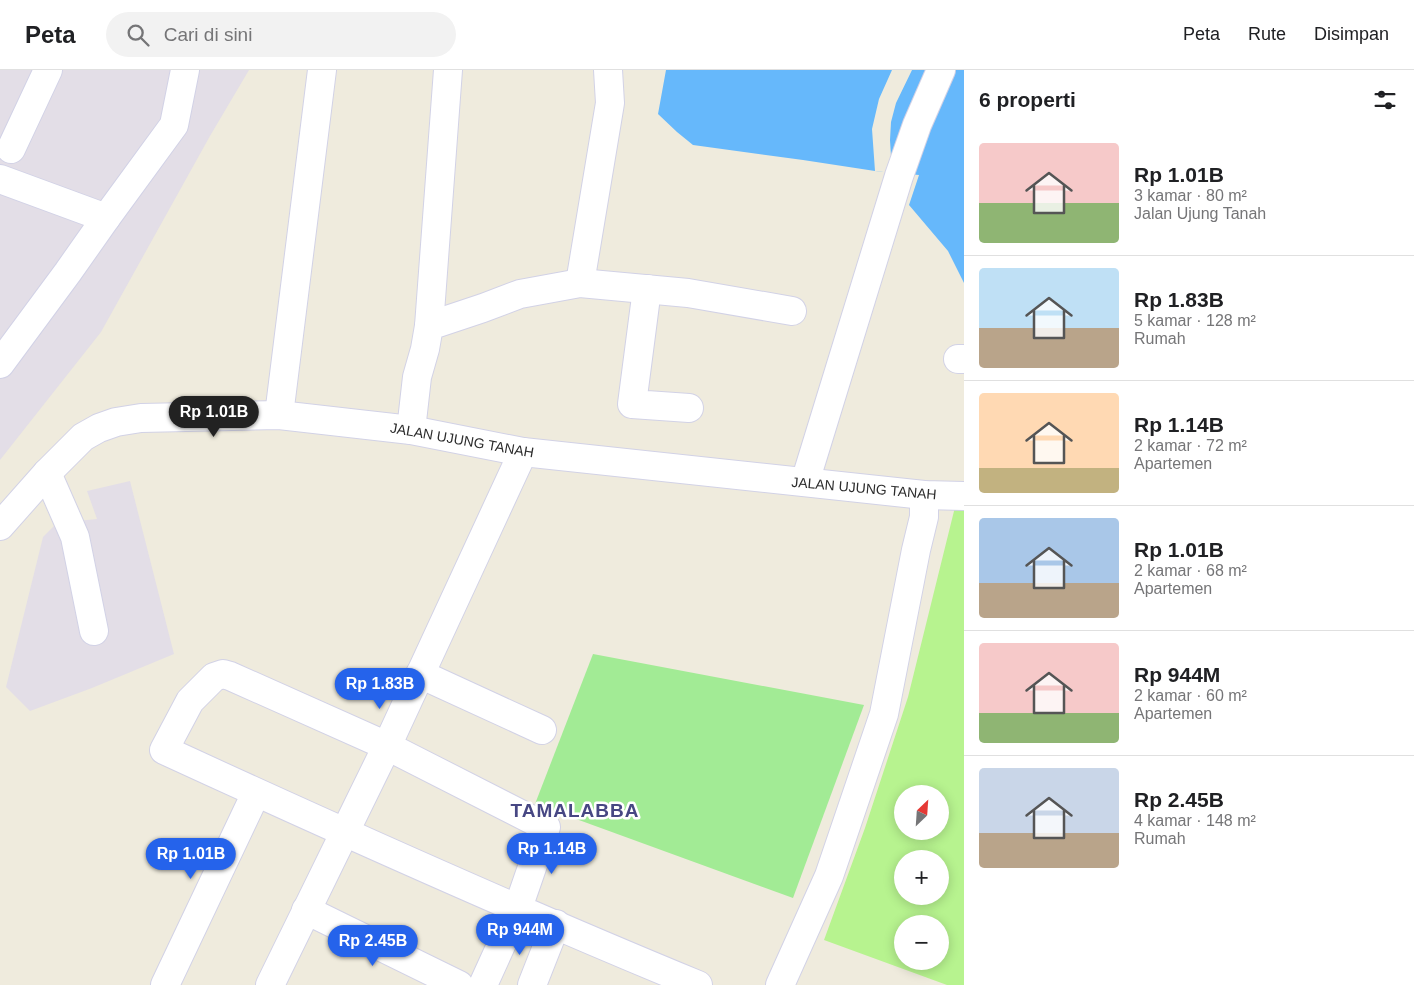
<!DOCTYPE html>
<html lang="id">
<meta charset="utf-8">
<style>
:root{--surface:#fff;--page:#f2f2f2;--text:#202124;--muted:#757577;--line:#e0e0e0;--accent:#2563eb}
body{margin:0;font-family:Helvetica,sans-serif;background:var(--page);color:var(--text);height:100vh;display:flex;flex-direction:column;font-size:19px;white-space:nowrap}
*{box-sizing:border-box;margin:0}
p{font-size:16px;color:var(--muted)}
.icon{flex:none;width:28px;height:28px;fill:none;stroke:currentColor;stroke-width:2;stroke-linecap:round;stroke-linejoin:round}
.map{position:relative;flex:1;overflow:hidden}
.panel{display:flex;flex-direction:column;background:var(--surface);width:450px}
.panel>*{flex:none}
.needle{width:32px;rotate:25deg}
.buttons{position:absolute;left:894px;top:715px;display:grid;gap:10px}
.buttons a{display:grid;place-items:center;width:55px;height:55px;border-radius:50%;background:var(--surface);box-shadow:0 2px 12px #0003;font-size:25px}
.price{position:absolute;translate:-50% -42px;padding:0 11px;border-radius:18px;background:var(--accent);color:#fff;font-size:16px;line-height:32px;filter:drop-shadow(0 1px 2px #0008)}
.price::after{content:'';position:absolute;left:50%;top:30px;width:15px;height:11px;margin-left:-8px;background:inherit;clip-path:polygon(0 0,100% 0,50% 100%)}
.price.on{background:#222;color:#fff}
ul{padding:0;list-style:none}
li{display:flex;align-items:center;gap:15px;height:125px;padding:0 15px}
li+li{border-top:1px solid var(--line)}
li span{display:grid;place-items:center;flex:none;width:140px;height:100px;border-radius:5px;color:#555}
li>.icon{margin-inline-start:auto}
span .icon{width:60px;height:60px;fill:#fffc;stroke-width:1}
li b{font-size:21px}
h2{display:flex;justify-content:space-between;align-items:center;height:60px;padding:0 15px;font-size:21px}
header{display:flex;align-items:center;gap:30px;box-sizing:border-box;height:70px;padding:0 25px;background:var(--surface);border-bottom:1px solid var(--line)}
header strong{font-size:24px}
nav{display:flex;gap:28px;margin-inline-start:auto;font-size:18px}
.search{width:350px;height:45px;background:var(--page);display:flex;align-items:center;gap:12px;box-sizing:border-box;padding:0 18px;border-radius:28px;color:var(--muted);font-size:19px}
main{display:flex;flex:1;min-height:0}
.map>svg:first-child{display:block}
.industrial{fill:#e3dee7}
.green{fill:#a2eb95}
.pitch{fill:#b7f38f;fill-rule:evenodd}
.water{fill:#66b8fb}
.pier{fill:#efebdd}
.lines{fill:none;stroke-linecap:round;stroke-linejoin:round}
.minor-casing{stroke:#d2d2e6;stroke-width:30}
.minor{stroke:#fff;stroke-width:28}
.labels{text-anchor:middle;stroke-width:5;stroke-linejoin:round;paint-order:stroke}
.street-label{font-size:14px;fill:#2c2c2c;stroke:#fff}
.district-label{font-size:19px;font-weight:bold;letter-spacing:1px;fill:#474783;stroke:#fff}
</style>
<header>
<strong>Peta</strong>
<div class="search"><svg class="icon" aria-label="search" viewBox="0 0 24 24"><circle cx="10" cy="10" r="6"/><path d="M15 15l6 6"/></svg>Cari di sini</div>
<nav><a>Peta</a><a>Rute</a><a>Disimpan</a></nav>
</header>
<main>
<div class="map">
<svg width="964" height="915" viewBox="0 0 964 915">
<rect width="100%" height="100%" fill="#efebdd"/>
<g class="industrial">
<polygon points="0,0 249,0 210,66 101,262 0,390"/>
<polygon points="130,411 174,584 92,618 30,641 6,617 43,467 62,448 77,451 97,449 87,421"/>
</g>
<polygon class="green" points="593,584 864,635 793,828 535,734"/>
<path class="pitch" d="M955,437H964V915H947L824,870L865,758L908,627ZM902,724H940V761H902ZM902,789H940V826H902ZM902,854H940V891H902Z"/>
<polygon class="water" points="666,0 964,0 964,213 948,181 909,135 919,105 875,101 803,90 693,75 677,62 658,44"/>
<polygon class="pier" points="892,0 912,0 896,33 891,52 890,70 892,103 875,101 872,59 879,29"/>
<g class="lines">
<defs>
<g id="minor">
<polyline points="11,79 48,0"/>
<polyline points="0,109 106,148"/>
<polyline points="580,213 610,33 608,0"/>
<polyline points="647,219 632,334 689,338"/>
<polyline points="429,256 448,0"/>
<polyline points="958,289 964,289"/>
<polyline points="0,294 68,202 106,148 174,55 185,0"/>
<polyline points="279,345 322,0"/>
<polyline points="411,360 417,307 425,279 429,256 483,238 520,224 580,213 688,223 792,241"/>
<polyline points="47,403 75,467 94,561"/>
<polyline points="805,412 899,106 917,55 941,0"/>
<polyline points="0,456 47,403 83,367 99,358 116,352 141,348 279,345 411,360 523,382 924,425 964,426"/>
<polyline points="420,604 542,660"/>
<polyline points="306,840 459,915"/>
<polyline points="165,915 256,723"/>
<polyline points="270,915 387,676 523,382"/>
<path d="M483,915L518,838L546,757L387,676L230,606L223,604L214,607L190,631L164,680C340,761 518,841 698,915"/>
<polyline points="532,915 556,854"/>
<polyline points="780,915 829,806 884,644 916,480 924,447 924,425"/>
</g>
</defs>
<use href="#minor" class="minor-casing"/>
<use href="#minor" class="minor"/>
</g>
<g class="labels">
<g class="street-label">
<text transform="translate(462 370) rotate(10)" y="5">JALAN UJUNG TANAH</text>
<text transform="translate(864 418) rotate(5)" y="5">JALAN UJUNG TANAH</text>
</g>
<g class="district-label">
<text x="575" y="747">TAMALABBA</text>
</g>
</g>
</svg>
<div class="buttons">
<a><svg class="needle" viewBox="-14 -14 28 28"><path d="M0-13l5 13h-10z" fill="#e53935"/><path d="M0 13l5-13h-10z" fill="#757577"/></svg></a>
<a>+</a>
<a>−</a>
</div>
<b class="price on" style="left:214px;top:368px">Rp 1.01B</b>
<b class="price" style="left:380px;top:640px">Rp 1.83B</b>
<b class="price" style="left:552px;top:805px">Rp 1.14B</b>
<b class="price" style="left:191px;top:810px">Rp 1.01B</b>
<b class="price" style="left:520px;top:886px">Rp 944M</b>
<b class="price" style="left:373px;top:897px">Rp 2.45B</b>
</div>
<section class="panel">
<h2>6 properti<svg class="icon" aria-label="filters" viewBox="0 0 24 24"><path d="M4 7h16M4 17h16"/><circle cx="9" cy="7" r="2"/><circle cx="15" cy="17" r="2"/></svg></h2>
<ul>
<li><span style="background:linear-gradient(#f6c9c9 60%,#8fb573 0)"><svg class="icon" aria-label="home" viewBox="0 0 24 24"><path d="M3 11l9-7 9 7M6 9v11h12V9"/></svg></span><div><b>Rp 1.01B</b><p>3 kamar · 80 m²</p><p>Jalan Ujung Tanah</p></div></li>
<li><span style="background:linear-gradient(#bfe0f5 60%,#b9a48a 0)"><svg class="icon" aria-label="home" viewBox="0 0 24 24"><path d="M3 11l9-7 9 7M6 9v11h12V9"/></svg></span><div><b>Rp 1.83B</b><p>5 kamar · 128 m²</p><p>Rumah</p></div></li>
<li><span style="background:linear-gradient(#ffd9b3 75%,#c2b280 0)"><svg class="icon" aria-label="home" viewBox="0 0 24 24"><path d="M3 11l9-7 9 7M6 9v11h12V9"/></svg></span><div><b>Rp 1.14B</b><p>2 kamar · 72 m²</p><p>Apartemen</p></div></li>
<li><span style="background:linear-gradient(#a9c7e8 65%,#b9a48a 0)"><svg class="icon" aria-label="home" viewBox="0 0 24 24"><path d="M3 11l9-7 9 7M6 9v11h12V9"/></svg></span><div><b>Rp 1.01B</b><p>2 kamar · 68 m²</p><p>Apartemen</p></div></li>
<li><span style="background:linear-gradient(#f6c9c9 70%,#8fb573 0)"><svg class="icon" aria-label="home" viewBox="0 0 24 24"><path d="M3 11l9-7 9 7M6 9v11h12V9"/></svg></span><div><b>Rp 944M</b><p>2 kamar · 60 m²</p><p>Apartemen</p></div></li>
<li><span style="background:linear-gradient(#c9d6e8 65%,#b9a48a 0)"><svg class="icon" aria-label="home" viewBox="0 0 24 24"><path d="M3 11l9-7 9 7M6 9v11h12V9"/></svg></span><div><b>Rp 2.45B</b><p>4 kamar · 148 m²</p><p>Rumah</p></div></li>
</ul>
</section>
</main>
